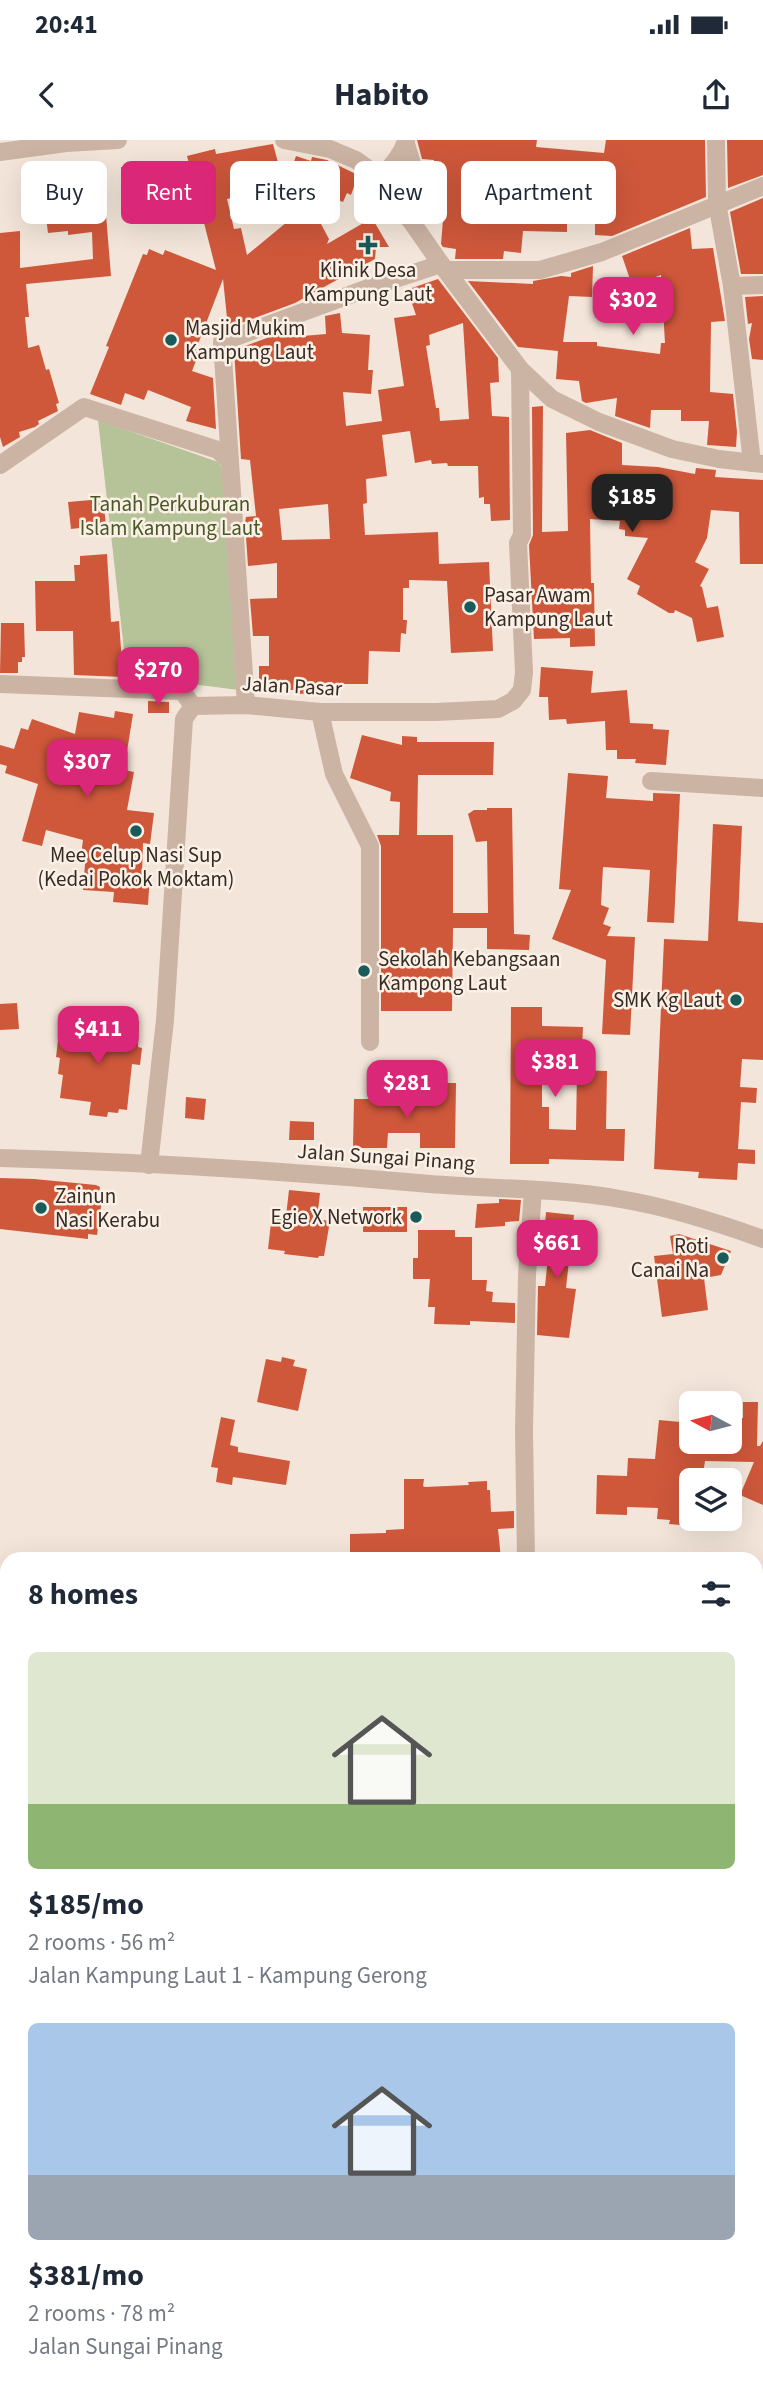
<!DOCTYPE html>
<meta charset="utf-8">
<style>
:root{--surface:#fff;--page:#f2f2f3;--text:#1f2937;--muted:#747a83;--accent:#db2777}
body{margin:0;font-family:"Source Sans 3",sans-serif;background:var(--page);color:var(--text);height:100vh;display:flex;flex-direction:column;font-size:26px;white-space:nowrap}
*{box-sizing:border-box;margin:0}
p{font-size:23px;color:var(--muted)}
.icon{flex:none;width:38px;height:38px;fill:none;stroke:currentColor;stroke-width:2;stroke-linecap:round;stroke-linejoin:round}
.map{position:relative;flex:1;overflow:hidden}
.sheet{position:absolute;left:0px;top:1412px;width:763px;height:842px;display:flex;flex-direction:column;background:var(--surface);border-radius:21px 21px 0 0;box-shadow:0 7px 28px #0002}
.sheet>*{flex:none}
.guide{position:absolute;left:21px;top:21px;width:721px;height:63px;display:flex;gap:14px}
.needle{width:46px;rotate:277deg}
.controls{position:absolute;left:679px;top:1251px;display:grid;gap:14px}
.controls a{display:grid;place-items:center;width:63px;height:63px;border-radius:10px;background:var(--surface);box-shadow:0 7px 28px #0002;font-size:35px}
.price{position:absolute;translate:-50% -60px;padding:0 16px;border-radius:14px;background:var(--accent);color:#fff;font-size:23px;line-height:46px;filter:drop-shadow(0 2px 4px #0008)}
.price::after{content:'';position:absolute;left:50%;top:42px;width:21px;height:16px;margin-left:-10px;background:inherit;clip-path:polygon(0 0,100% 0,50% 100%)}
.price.current{background:#222;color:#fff}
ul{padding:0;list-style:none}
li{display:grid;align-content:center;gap:14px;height:371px;padding:0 28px}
li span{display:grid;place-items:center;height:217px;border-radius:10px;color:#555}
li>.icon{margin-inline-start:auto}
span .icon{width:126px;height:126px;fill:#fffc;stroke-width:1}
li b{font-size:30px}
h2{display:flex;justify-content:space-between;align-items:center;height:84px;padding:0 28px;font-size:30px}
.tag{padding:0 24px;border-radius:10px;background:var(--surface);box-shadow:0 7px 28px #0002;font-size:24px;line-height:63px}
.tag.current{background:var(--accent);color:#fff}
.status{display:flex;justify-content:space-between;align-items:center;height:49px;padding:0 35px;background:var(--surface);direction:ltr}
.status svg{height:19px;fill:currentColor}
header{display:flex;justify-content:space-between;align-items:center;height:91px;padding:0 28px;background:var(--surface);font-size:32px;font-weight:700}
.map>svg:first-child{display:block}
.green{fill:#b6c398}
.building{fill:#cf583b;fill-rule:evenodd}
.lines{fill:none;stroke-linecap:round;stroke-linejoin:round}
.minor{stroke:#ccb4a4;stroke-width:18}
.rail{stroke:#372b26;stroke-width:5;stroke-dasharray:2 5;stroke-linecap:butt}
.poi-dot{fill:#195a5b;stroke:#fbf0e5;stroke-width:2.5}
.labels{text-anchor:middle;stroke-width:5;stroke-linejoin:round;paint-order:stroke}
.poi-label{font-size:21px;fill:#372b26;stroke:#fbf0e5;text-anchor:start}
.park-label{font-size:21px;fill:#485728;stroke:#fbf0e5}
.street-label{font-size:21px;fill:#372b26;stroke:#fbf0e5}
</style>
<div class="status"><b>20:41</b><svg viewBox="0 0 49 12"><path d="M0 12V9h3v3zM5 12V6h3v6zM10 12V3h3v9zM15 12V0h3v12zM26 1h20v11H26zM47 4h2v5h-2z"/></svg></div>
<header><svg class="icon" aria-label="back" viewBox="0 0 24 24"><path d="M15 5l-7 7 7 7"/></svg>Habito<svg class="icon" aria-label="share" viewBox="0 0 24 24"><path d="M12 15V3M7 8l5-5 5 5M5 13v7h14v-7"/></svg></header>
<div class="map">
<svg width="763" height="2253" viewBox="0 0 763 2253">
<rect width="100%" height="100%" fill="#f3e5d9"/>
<polygon class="green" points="98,280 218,322 226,334 239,550 127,536"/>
<g class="building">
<polygon points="417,0 537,0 536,7 604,13 606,0 705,0 706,57 612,96 595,95 595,84 567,83 567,92 523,91 521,113 504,111 503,119 455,119 456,109 443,107 441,104 443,80 430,79 434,20 422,19"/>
<polygon points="727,0 763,0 763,35 728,48"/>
<path d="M273,4L285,48L296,16L311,21L312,17L327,20L358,35L351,55L347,53L343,62L331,57L321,84L329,99L327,104L372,78L389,107H376L375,119L295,163L228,188L223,139L195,212L199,213L192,231L213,238L216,289L186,281L191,267L148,250L144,260L125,253L121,265L90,254L109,207L106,206L143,114L147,115L149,109L163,115L165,110L216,130L187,16L215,9L216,14ZM261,51L265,72L310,63L247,115L241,88L234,89L227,59Z"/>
<polygon points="121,27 159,27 160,41 121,41"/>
<polygon points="104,50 111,136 26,144 29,177 25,177 28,208 39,205 46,230 49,229 59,263 56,264 58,271 38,281 39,284 35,287 19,292 20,297 3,307 0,297 0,93 20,91 20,128 93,119 92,92 68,95 68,91 48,93 44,61 91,56 90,51"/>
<polygon points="763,58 763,134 741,134 730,72"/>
<polygon points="690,88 692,109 713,108 725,181 711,182 710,252 733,254 737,292 736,307 707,305 709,281 681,281 681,270 651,270 650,288 615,276 617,258 586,263 582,261 579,241 556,239 558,211 518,207 468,141 533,144 533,141 561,136 571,137 571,133 593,126 592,157 569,156 563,202 597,202 597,206 660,214 661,203 665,203 661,135 632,145 622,116"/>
<path d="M438,139L498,218L499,242L490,243L492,276L509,277L510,380L491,381L490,364H484V357L479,358L478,326H448L447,323L432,324L431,320L415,323L410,291L382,295L387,336L366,339L367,363L363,364L365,395L438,392L439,424L489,422L493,511L451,513L447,441L409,440V448H403V480H407L406,494L401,493L400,512L369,511L368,544H320V553L295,554V550H267V542H259V526H269V496H253L250,459L277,458V423L248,426L245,382L246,377L256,376L250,320L241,319L234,210L291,189V197L326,194L325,176L340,173L342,193L370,195L368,230H373L371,254L343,252L346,286L382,281L378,250L404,246L394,178L416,175L409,155L414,153L412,148ZM463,183L469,279L440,281L439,268H436L426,206L430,205L429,195ZM328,364L330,399L282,400L279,369Z"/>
<polygon points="763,156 763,220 752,219 749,199 752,183 748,184 745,157"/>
<polygon points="543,266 542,392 568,391 566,293 590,290 622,303 622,325 658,327 695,334 696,328 716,330 715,337 763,340 763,424 740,424 739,372 711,370 707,398 695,422 709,429 700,446 702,447 707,468 718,466 724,497 697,502 692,478 675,470 674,473 669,473 637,454 640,446 627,439 648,398 625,396 625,390 619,389 620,381 590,379 591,443 594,443 595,506 570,507 570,498 534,499 529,405 533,395 532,267"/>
<polygon points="103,359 106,385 71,389 68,362"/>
<polygon points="107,414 111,482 119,481 123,537 74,535 73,491 36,491 35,441 75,441 74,425 80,425 80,416"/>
<polygon points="1,483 24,483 25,517 22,517 22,522 18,522 18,533 0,533"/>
<polygon points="541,527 593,531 591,553 627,550 630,583 653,584 653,589 669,590 666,625 635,623 636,619 617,619 617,610 606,610 605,581 567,584 566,579 549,580 548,557 539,557"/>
<polygon points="148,561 169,562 169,573 148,573"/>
<polygon points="115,571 133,574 124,630 134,632 127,670 154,673 150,704 143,703 142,733 150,733 148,765 113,762 114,752 83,750 85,724 80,723 83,700 46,690 42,706 22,701 38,644 5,633 7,626 0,624 0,605 14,609 21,588 28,590 32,579 75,594 79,572 114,578"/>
<polygon points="362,595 402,605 402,596 417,597 417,602 494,602 493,635 418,635 417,695 453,695 453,773 488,773 487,701 476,702 468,674 474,670 487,670 487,668 512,668 514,794 530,795 529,810 487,809 487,788 453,788 452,871 381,871 381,706 377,695 399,695 400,662 390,661 391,652 350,638"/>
<polygon points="568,633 608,636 606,658 653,661 653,653 680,654 674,783 647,782 650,730 603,727 601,765 609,768 603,784 611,787 607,796 635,797 630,895 602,894 606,820 552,799 571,750 559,749"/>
<polygon points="713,684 742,686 738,781 763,783 763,920 742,919 740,947 757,948 756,963 741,962 738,1009 755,1010 755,1024 738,1023 737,1040 698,1038 699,1032 654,1029 664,799 708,801"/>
<polygon points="17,863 19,889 0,890 0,864"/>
<polygon points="511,867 542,867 542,886 583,887 582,909 542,907 542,967 549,967 549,989 576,990 577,930 607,931 606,989 625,989 624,1021 549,1019 549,1024 510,1024"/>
<polygon points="120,880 139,881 138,907 142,908 140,925 132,924 127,970 119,969 118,973 108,972 107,977 89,975 91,962 60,958 63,935 58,934 60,918 56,917 60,884 66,885 67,882 93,885 91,896 119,900"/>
<polygon points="436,943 456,943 455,1008 420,1008 420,993 388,993 387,1008 353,1008 354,959 435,959"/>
<polygon points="186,957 206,959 204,980 185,978"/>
<polygon points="290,981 314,982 314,1000 289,1000"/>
<polygon points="0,1038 34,1039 96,1045 100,1047 99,1053 103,1053 97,1095 88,1094 88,1099 0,1089"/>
<polygon points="289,1050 320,1053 317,1079 330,1081 324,1116 319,1116 318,1118 284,1114 285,1111 268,1109 272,1074 286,1076"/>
<polygon points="499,1059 521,1060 519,1081 505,1082 505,1086 475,1088 477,1064 499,1063"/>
<rect x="363" y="1067" width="44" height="25"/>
<polygon points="546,1072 574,1075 566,1148 576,1149 569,1198 537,1195 538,1146 545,1146 550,1098 544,1097"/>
<polygon points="418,1090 455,1090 455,1097 472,1097 472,1140 487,1140 486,1151 493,1152 492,1162 515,1163 515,1183 470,1181 470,1185 434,1184 435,1167 428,1167 430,1139 413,1139 413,1118 418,1118"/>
<polygon points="679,1094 731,1111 721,1135 704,1138 708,1170 662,1177 654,1116 673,1114 670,1096"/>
<polygon points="282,1217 295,1220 293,1226 307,1229 298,1271 257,1262 266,1219 281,1222"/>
<polygon points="743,1262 758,1262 757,1306 760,1306 763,1301 763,1365 740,1355 754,1322 705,1321 702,1340 691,1340 691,1386 669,1384 670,1380 657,1379 658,1368 627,1367 627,1375 596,1374 597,1335 627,1336 628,1318 655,1319 659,1280 691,1283 691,1302 730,1302 730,1277 743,1278"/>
<polygon points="221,1277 235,1280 230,1305 238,1307 238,1312 290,1321 286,1345 233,1337 232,1345 216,1342 218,1328 211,1327"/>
<polygon points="404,1339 424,1339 423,1346 425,1347 469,1345 468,1342 487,1341 487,1350 490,1350 491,1372 514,1371 514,1388 498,1389 501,1419 431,1419 431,1416 387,1417 387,1412 350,1413 350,1394 386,1393 386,1390 404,1389"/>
</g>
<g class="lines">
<g class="minor">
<polyline points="284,0 330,9 356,20 381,38 441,124 520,229 552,259 599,282 672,309 719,319 763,324"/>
<polyline points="716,0 717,63 732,146 752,323"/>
<polyline points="406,4 414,30 417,53 408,78"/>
<polyline points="0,12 66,3 118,0"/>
<path d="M381,38C390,27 403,14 406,0"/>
<polyline points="447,130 540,130 602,112 763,46"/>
<polyline points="732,146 763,145"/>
<polyline points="230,322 222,202 371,147 441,124"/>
<polyline points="0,325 84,267 218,310 230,322 246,565"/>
<polyline points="0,544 182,551 193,566"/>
<polyline points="320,572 334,634 370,706 370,902"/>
<polyline points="651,641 763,648"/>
<path d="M0,1018C143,1022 287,1031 430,1044C493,1049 557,1048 620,1059C669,1067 716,1082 763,1099"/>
<polyline points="149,1025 165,880 184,579 193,566 246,565 320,572 436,572 498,569 513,561 522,550 524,532 518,403 522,395 520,229"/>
<polyline points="526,1419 524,1291 527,1135 533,1050"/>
<polyline points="756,1513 763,1505"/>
<polyline points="756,1708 763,1698"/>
<polyline points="0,1952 7,1940"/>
<polyline points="191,2253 194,2247"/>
</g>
<g class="rail">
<polyline points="756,1629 763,1620"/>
<polyline points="385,2253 388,2247"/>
</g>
</g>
<g class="poi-dot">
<path d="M364.5 94.5h7v7h7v7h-7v7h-7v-7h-7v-7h7z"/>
<circle cx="171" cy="200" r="7"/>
<circle cx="470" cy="467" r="7"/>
<circle cx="136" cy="691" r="7"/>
<circle cx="364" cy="831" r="7"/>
<circle cx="736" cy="860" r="7"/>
<circle cx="41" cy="1068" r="7"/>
<circle cx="416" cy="1077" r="7"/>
<circle cx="723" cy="1118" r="7"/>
</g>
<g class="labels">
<g class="poi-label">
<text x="368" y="137" text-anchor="middle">Klinik Desa<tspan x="368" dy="24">Kampung Laut</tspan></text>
<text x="185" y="195">Masjid Mukim<tspan x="185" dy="24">Kampung Laut</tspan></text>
<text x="484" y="462">Pasar Awam<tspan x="484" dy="24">Kampung Laut</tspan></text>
<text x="136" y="722" text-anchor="middle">Mee Celup Nasi Sup<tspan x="136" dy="24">(Kedai Pokok Moktam)</tspan></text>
<text x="378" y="826">Sekolah Kebangsaan<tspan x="378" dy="24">Kampong Laut</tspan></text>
<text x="722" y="867" text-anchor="end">SMK Kg Laut</text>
<text x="55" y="1063">Zainun<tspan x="55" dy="24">Nasi Kerabu</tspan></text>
<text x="402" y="1084" text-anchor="end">Egie X Network</text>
<text x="709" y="1113" text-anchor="end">Roti<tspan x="709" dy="24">Canai Na</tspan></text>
</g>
<g class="park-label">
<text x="170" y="371">Tanah Perkuburan<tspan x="170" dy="24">Islam Kampung Laut</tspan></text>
</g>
<g class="street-label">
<text transform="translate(292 546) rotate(3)" y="7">Jalan Pasar</text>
<text transform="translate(386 1017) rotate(4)" y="7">Jalan Sungai Pinang</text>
</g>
</g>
</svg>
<div class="controls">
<a><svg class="needle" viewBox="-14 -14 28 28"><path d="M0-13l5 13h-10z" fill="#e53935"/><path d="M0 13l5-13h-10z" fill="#747a83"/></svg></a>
<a><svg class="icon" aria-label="layers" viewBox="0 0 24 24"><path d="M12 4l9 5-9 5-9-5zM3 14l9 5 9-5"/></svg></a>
</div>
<b class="price" style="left:633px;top:197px">$302</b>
<b class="price current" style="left:632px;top:394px">$185</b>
<b class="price" style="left:158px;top:567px">$270</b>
<b class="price" style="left:87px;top:659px">$307</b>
<b class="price" style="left:98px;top:926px">$411</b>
<b class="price" style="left:555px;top:959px">$381</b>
<b class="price" style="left:407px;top:980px">$281</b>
<b class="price" style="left:557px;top:1140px">$661</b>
<div class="guide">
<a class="tag">Buy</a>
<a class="tag current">Rent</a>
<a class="tag">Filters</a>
<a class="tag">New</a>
<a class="tag">Apartment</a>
</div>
<section class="sheet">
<h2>8 homes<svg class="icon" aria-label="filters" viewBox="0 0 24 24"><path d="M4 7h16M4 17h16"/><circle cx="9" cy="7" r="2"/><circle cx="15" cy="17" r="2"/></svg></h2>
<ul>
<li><span style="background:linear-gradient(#dfe7d0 70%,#8fb573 0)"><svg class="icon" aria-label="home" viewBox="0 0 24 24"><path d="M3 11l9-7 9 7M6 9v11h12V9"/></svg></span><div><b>$185/mo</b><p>2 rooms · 56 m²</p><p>Jalan Kampung Laut 1 - Kampung Gerong</p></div></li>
<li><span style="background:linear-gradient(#a9c7e8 70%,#9aa5b1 0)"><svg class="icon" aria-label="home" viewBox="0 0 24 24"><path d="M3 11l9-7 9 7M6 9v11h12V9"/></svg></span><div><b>$381/mo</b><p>2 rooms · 78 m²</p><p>Jalan Sungai Pinang</p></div></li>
</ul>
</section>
</div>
